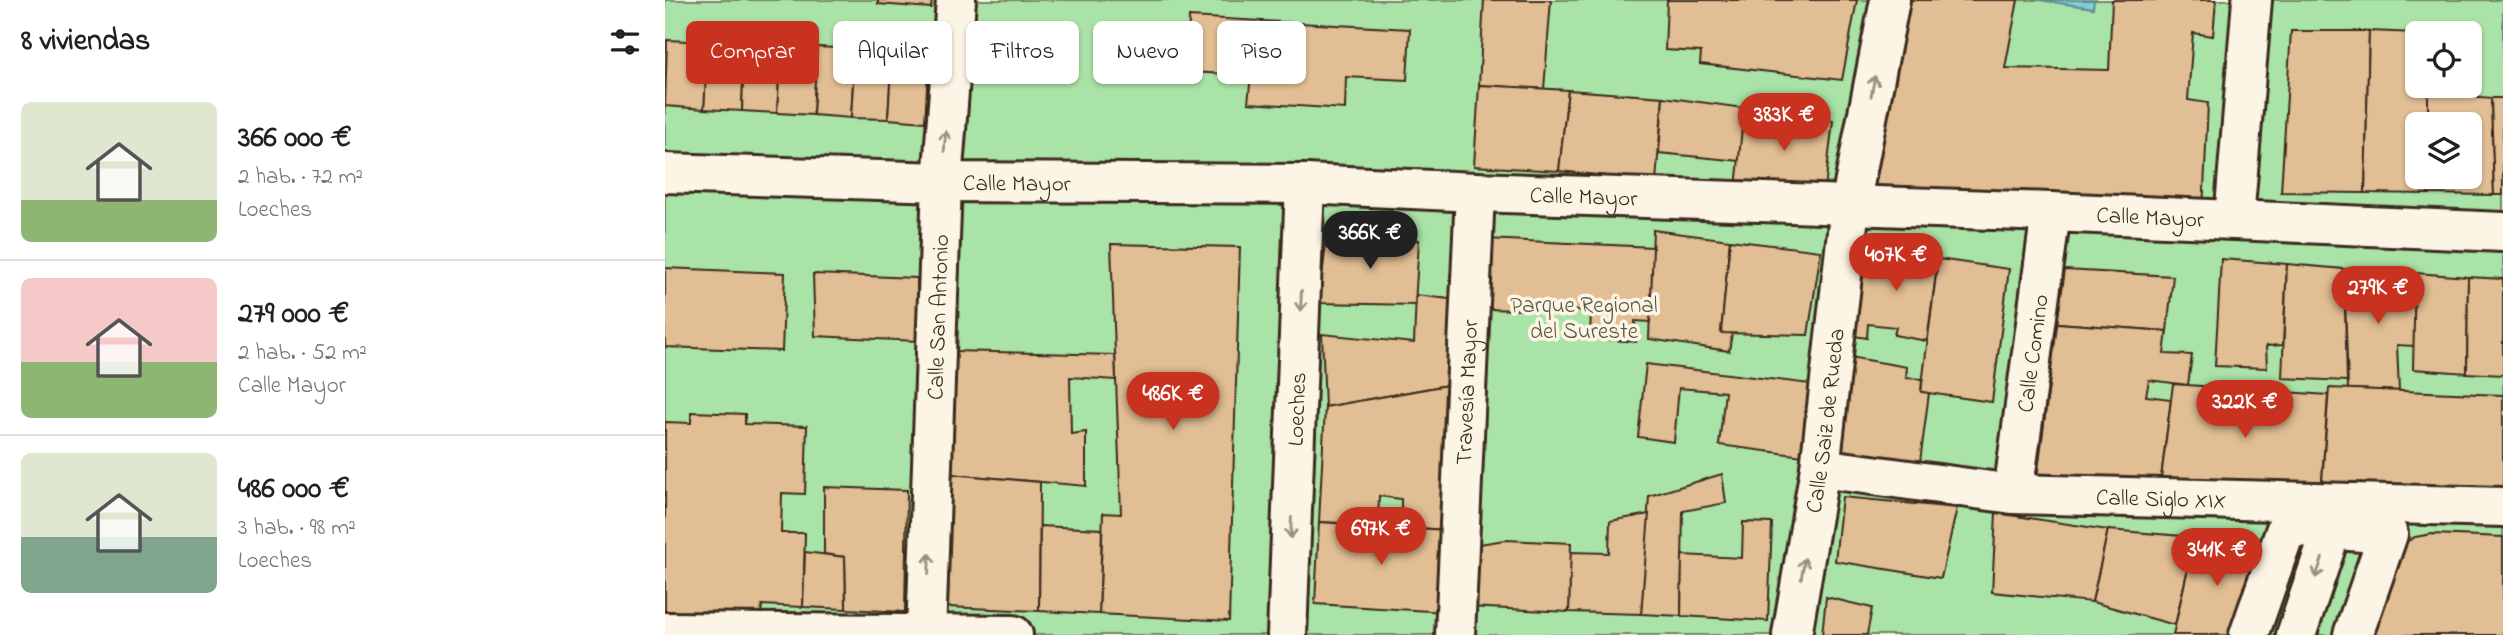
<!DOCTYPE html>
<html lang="es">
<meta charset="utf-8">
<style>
:root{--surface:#fff;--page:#f2f2f2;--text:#202124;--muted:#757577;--line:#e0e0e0;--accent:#c8321e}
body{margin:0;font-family:"Indie Flower",sans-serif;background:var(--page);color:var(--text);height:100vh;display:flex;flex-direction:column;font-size:26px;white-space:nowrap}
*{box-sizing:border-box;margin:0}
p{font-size:23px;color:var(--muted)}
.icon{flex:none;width:38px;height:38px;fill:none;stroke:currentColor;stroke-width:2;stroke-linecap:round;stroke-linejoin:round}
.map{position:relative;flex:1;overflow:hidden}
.side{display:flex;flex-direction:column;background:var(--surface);width:665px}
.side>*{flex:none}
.top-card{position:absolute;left:21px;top:21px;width:665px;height:63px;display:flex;gap:14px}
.buttons{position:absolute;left:1740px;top:21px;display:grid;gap:14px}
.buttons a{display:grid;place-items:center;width:77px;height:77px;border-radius:10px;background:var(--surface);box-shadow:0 2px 5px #0004;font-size:35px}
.price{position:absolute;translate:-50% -60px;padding:0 16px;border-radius:24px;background:var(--accent);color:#fff;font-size:23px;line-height:46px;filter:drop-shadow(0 2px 4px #0008)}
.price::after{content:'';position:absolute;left:50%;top:42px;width:21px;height:16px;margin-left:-10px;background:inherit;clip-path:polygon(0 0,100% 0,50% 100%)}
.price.current{background:#222;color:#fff}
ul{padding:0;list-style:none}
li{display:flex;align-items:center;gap:21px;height:175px;padding:0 21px}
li+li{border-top:2px solid var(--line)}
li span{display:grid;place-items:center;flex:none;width:196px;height:140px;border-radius:10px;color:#555}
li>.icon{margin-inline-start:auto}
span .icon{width:84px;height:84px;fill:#fffc;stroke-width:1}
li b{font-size:30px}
h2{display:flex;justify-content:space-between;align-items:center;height:84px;padding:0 21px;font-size:30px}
.tag{padding:0 24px;border-radius:10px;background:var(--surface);box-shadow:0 2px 5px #0004;font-size:24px;line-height:63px}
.tag.current{background:var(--accent);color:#fff}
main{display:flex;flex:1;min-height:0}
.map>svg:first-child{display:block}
.green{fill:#aae3a7;stroke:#728662;stroke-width:2;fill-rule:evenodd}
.water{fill:#7dced6;stroke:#638c8c;stroke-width:2}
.building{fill:#e1be93;stroke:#3b2a1e;stroke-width:2}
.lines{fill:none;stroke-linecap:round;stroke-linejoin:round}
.street-casing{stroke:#3b2a1e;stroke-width:44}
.street{stroke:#fcf5e5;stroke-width:38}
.oneway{stroke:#9c9082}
.labels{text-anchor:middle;stroke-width:7;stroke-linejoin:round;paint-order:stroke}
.street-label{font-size:23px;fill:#3b2a1e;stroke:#fcf5e5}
.park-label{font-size:23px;fill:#575840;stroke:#fcf5e5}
</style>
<main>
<section class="side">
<h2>8 viviendas<svg class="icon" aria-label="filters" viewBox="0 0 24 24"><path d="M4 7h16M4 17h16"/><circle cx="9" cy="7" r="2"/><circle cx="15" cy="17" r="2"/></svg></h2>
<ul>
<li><span style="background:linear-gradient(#dfe7d0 70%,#8fb573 0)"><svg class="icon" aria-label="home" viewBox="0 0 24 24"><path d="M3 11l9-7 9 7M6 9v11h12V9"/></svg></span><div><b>366 000 €</b><p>2 hab. · 72 m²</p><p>Loeches</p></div></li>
<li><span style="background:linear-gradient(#f6c9c9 60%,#8fb573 0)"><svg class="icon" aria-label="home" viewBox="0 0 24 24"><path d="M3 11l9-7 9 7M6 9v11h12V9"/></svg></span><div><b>279 000 €</b><p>2 hab. · 52 m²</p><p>Calle Mayor</p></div></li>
<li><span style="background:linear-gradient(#dfe7d0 60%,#7fa58c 0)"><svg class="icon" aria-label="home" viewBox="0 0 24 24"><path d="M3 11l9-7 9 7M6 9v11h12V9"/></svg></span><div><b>486 000 €</b><p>3 hab. · 98 m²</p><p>Loeches</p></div></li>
</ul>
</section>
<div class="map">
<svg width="1838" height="635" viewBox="0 0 1838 635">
<rect width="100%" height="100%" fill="#fcf5e5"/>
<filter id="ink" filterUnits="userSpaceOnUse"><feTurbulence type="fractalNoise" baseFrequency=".0143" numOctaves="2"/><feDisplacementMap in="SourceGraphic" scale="14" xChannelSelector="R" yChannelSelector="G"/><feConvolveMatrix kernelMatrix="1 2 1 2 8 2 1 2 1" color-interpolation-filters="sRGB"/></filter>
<g filter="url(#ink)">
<path class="green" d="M0,0H1838V635H0ZM1752,33H1804V86H1752ZM1752,124H1804V177H1752Z"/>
<polygon class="water" points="1374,0 1429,0 1428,8"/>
<g class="building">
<polygon points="213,0 267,0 266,8 213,4"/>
<polygon points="819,0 886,0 879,89 814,85"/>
<polygon points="1002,0 1192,0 1177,80 1035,64 1036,52 1000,50"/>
<polygon points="1241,0 1353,0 1340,68 1444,70 1447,0 1551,0 1548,36 1528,33 1523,100 1543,103 1538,211 1201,194"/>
<polygon points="524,17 745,29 742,80 681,77 680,109 583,103 586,75 522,72"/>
<polygon points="43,31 80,32 77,111 39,109"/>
<polygon points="1626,31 1704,31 1700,193 1616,192"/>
<polygon points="1704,31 1752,33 1752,86 1763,86 1763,124 1752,124 1752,177 1763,177 1763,194 1700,193"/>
<polygon points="2,40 43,42 39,109 0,106"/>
<polygon points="79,44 116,46 112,113 77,111"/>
<polygon points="116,46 152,47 148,115 112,113"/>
<polygon points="152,47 190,49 186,118 148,115"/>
<polygon points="190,49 227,50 223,119 186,118"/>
<polygon points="227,50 264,53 260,122 223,119"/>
<polygon points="814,85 903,90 894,171 809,166"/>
<polygon points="903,90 998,97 991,181 894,171"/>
<polygon points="1763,93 1826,98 1829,195 1763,194 1763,177 1804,177 1804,124 1763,124"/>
<polygon points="998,97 1079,108 1075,161 994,153"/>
<polygon points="1826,98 1838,98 1838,195 1829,195"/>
<polygon points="1079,108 1168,120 1159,197 1071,188"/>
<polygon points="988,230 1065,240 1056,333 1067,333 1064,351 984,339"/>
<polygon points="662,235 754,240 750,305 654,303"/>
<polygon points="821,239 988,247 985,322 970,321 971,342 925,338 926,311 814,309"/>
<polygon points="1065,240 1156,251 1143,335 1056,333"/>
<polygon points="446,244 575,247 564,621 434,614 438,513 456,514"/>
<polygon points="1198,247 1273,259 1262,341 1229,335 1231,327 1203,324 1202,338 1189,336"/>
<polygon points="1273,259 1344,269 1327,402 1256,392"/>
<polygon points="1556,259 1622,264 1618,345 1601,346 1602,368 1550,366"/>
<polygon points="1622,264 1679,269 1682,381 1617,378"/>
<polygon points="0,268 120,273 117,351 0,347"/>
<polygon points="1679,269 1750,273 1749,346 1732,345 1734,391 1683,389"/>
<polygon points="1400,270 1508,276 1502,331 1392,323"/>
<polygon points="1750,273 1803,277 1802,373 1748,369"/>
<polygon points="148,274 252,278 252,341 150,336"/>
<polygon points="1803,277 1838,279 1838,375 1802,373"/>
<polygon points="751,295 784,299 788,384 660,407 657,334 749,343"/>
<polygon points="1392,323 1502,331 1499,354 1527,355 1523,385 1484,380 1481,396 1506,399 1495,486 1372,478"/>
<polygon points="287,351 450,355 451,380 405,377 406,434 421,432 421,486 285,474"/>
<polygon points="1185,357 1242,367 1241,378 1257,379 1256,392 1264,393 1255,462 1176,452"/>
<polygon points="981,364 1146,384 1138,456 1054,445 1060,392 1014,388 1009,442 973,437"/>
<polygon points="788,384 782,530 736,527 736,499 714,496 713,525 654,522 660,407"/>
<polygon points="1508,384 1663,395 1656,495 1495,486"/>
<polygon points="1664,388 1838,395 1838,500 1656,495"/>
<polygon points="26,412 80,414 80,424 142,426 140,494 117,493 116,533 140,533 138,607 97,605 96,615 0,612 0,422 26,423"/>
<polygon points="285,474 375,482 374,611 283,607"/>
<polygon points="1057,474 1061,503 1018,511 1016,616 976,614 984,496"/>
<polygon points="159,487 242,490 240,612 181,609 180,557 159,554"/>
<polygon points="1177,497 1292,508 1276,578 1170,561"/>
<polygon points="1331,513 1443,530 1427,602 1327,592"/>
<polygon points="984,514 976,614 904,612 905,552 944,553 945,521"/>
<polygon points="654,522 782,530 780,612 650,604"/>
<polygon points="1078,522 1107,523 1103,621 1016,616 1017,555 1077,558"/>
<polygon points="375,526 437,529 434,614 374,611"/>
<polygon points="1443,530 1530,537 1510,625 1427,602"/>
<polygon points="1767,534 1838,537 1838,635 1697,635 1725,551 1750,537"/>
<polygon points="1530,537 1600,549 1570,635 1508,635"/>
<polygon points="840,540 906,543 904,612 803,607 807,545"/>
<polygon points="140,552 180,557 181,609 138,607"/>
<polygon points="1161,597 1207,608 1202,635 1157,635"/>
</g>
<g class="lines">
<defs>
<g id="street">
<path id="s1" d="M0,173L277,182L640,184L810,192L1386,212L1838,232"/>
<polyline points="1569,220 1587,0"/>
<path id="s2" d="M1155,468L1348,494L1838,507"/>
<path id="s3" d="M1348,494L1386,212"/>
<polyline points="0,632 348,635"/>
<path id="s4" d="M261,635L277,182L291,0"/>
<path id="s5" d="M622,635L640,184"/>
<path id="s6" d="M790,635L810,192"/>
<path id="s7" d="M1127,635L1155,468L1185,206L1225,0"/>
<polyline points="1584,635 1622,526 1723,534 1688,635"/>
<polyline points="1631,635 1675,505"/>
</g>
</defs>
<use href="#street" class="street-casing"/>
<use href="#street" class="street"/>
</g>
<defs><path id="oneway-shaft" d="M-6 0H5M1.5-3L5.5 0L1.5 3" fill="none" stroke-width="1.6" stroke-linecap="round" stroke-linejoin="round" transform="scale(1.75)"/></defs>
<g class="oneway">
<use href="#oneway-shaft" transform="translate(1208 86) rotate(-79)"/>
<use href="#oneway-shaft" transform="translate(280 141) rotate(-86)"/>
<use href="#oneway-shaft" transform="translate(636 301) rotate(92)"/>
<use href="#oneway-shaft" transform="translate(626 528) rotate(92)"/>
<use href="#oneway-shaft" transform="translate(264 564) rotate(-88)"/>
<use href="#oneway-shaft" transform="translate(1138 568) rotate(-80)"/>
<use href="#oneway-shaft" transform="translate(1654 568) rotate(109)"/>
</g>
</g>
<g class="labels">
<g class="street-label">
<text dy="8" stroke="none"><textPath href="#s1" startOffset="352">Calle Mayor</textPath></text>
<text dy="8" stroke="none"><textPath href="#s1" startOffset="919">Calle Mayor</textPath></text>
<text dy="8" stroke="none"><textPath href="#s1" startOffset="1486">Calle Mayor</textPath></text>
<text dy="8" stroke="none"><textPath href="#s4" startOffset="318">Calle San Antonio</textPath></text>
<text dy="8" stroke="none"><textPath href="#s3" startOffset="142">Calle Comino</textPath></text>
<text dy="8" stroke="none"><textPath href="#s6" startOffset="243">Travesía Mayor</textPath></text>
<text dy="8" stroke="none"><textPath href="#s5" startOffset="226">Loeches</textPath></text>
<text dy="8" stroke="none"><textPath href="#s7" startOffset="217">Calle Saiz de Rueda</textPath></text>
<text dy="8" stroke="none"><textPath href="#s2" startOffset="343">Calle Siglo XIX</textPath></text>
</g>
<g class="park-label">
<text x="919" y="312">Parque Regional<tspan x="919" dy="26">del Sureste</tspan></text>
</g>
</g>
</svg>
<div class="buttons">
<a><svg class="icon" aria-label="locate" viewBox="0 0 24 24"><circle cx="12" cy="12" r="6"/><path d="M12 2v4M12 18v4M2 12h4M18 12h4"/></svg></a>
<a><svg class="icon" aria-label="layers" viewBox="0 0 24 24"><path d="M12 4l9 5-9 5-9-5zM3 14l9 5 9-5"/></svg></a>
</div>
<b class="price" style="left:1119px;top:153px">383K €</b>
<b class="price current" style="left:705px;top:271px">366K €</b>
<b class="price" style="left:1231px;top:293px">407K €</b>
<b class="price" style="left:1713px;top:326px">279K €</b>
<b class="price" style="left:508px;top:432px">486K €</b>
<b class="price" style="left:1580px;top:440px">322K €</b>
<b class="price" style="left:716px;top:567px">697K €</b>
<b class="price" style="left:1552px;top:588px">341K €</b>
<div class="top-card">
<a class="tag current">Comprar</a>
<a class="tag">Alquilar</a>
<a class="tag">Filtros</a>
<a class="tag">Nuevo</a>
<a class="tag">Piso</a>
</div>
</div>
</main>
